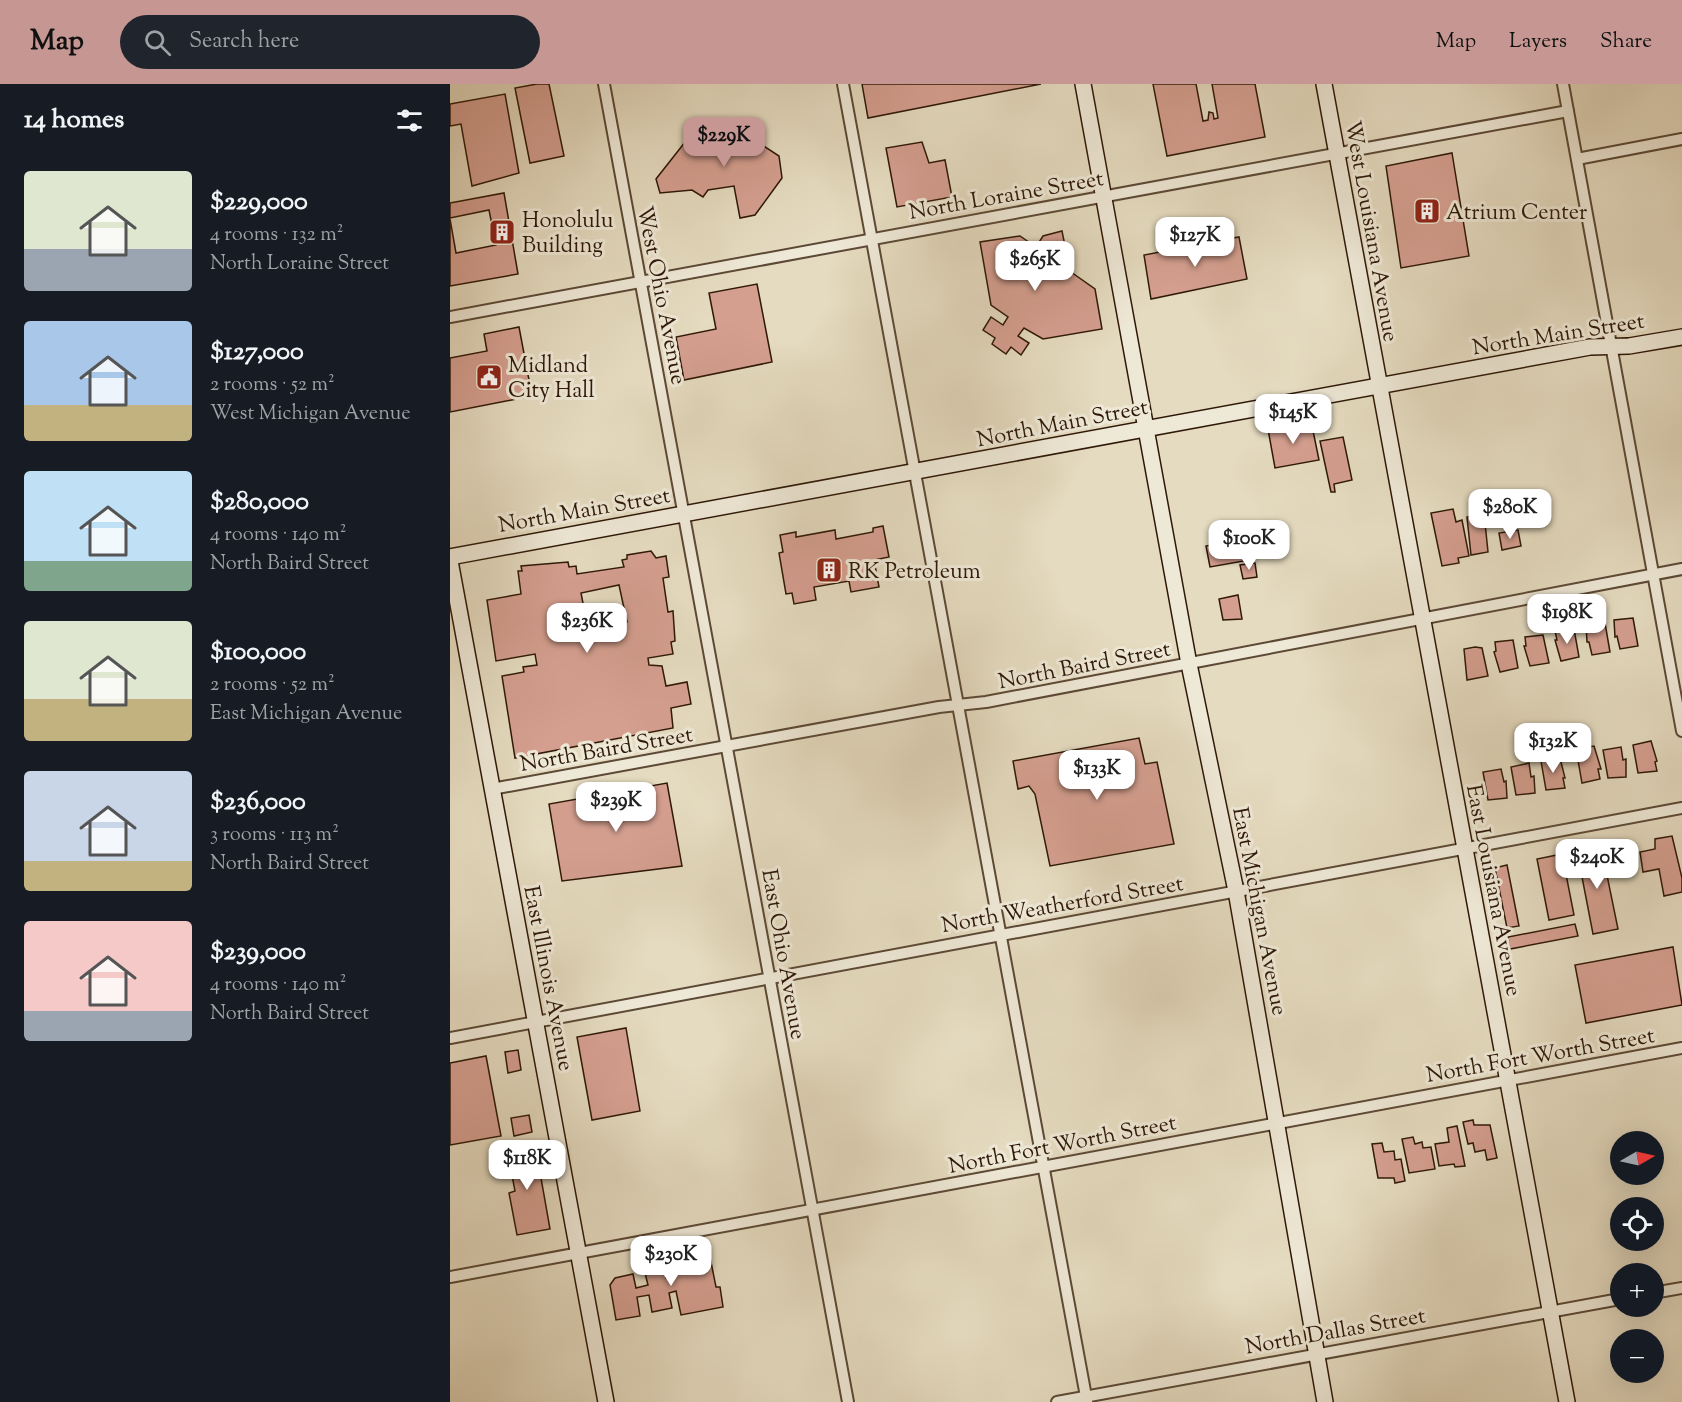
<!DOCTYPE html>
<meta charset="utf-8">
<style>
:root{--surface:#171b24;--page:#20242c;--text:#f1f3f6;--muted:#9ea1a6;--accent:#c59692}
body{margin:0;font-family:"Sorts Mill Goudy",serif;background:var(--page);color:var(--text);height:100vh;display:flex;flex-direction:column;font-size:22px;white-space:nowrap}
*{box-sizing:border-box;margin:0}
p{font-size:20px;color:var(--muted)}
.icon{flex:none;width:33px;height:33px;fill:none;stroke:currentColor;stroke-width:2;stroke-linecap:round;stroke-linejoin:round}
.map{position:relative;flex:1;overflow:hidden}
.sheet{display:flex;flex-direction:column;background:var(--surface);width:450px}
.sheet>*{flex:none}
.needle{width:39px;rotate:81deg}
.fabs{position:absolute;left:1160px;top:1047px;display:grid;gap:12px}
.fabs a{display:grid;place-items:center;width:54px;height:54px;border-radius:50%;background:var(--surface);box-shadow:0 6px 24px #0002;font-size:30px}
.price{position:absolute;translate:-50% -51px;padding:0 14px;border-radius:12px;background:#fff;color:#222;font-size:20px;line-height:39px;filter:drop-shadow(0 2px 3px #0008)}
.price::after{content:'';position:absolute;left:50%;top:36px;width:18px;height:14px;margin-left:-9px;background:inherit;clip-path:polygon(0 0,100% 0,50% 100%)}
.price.on{background:var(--accent);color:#111}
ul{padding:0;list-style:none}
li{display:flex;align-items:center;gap:18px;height:150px;padding:0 24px}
li span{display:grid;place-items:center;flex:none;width:168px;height:120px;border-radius:6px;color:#555}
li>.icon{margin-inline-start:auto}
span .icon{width:72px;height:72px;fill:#fffc;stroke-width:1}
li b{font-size:26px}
h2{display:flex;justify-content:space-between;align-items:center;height:72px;padding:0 24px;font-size:26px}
header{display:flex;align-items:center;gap:36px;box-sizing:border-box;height:84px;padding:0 30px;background:var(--accent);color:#111}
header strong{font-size:28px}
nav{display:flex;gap:33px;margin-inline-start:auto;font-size:21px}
.search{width:420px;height:54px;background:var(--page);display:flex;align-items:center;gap:15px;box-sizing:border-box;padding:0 21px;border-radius:33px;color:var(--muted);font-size:22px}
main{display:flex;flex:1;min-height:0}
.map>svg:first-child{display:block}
.building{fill:#d59f90;stroke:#2e1807;stroke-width:1.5;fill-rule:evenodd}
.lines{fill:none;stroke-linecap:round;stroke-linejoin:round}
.street-casing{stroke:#5c4935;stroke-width:14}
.secondary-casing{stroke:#2e1807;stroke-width:18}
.street{stroke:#eee8d6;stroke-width:10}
.secondary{stroke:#eee8d6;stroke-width:15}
.labels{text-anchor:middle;stroke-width:6;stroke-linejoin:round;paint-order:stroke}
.street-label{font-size:22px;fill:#2e1807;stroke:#eee8d6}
.poi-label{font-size:22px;fill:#2e1807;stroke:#eee8d6;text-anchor:start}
</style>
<header>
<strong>Map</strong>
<div class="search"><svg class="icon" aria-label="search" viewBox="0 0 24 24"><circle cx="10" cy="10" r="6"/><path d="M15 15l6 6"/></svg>Search here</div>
<nav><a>Map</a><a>Layers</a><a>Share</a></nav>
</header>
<main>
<section class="sheet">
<h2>14 homes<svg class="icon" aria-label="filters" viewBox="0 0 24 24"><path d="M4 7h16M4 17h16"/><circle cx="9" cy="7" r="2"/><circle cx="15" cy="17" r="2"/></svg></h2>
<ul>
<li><span style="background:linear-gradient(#dfe7d0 65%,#9aa5b1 0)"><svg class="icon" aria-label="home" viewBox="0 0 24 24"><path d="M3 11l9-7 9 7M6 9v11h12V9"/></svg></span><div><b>$229,000</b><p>4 rooms · 132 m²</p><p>North Loraine Street</p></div></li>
<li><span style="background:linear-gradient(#a9c7e8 70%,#c2b280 0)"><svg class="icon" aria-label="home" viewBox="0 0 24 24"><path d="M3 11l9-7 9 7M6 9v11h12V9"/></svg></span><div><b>$127,000</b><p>2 rooms · 52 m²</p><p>West Michigan Avenue</p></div></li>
<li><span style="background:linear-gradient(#bfe0f5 75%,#7fa58c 0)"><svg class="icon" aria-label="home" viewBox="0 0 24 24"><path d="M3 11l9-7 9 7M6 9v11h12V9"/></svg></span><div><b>$280,000</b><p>4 rooms · 140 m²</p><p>North Baird Street</p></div></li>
<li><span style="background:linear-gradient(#dfe7d0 65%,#c2b280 0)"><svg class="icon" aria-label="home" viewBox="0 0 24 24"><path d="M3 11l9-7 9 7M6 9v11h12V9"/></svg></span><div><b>$100,000</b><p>2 rooms · 52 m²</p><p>East Michigan Avenue</p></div></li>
<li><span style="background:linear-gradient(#c9d6e8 75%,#c2b280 0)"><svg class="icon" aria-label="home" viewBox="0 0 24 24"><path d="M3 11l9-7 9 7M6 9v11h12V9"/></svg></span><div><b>$236,000</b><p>3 rooms · 113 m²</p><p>North Baird Street</p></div></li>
<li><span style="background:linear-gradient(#f6c9c9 75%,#9aa5b1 0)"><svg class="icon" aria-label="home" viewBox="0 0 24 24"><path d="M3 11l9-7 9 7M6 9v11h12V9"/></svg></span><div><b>$239,000</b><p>4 rooms · 140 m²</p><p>North Baird Street</p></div></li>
</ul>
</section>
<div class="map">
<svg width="1232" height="1318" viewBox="0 0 1232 1318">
<rect width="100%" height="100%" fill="#e5dbc0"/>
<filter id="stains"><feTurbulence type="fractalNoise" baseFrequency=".00333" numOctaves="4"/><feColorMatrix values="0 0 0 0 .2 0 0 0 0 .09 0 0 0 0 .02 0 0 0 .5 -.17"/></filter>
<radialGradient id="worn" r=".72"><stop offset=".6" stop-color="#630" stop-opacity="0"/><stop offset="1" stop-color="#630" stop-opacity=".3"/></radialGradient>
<g class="building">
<polygon points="87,0 99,0 114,72 80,79 65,4"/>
<polygon points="412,0 591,0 418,34"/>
<polygon points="703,0 746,0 753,37 758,36 759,28 763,29 764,35 768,34 762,0 805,0 815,53 717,72"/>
<polygon points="55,10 69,89 22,102 11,40 0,42 0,20"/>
<polygon points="282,41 329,72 332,94 305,131 290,134 284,102 258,106 253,113 242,106 210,109 206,95 243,48"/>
<polygon points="472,58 479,79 495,76 502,113 447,123 436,64"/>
<polygon points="1002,69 1019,172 951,184 936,82"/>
<polygon points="54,109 68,190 0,202 0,135 6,169 46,161 39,126 0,134 0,119"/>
<polygon points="612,147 616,167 601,174 645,205 652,245 593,255 574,244 568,252 579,259 571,271 561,263 556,270 542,260 545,254 533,246 541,233 553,241 558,233 541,221 530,158 570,152 586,163 593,152"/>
<polygon points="789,153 797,195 701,215 694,171"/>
<polygon points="307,200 322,278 234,296 226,253 266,245 259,209"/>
<polygon points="69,243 82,312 0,328 0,274 37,267 34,250"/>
<polygon points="861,337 869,376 825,384 818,345"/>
<polygon points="893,353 902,396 884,400 885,408 881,408 870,357"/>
<polygon points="1003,425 1006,438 1012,436 1019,472 1008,474 1009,479 992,482 981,429"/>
<polygon points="1034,429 1038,468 1021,471 1017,433"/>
<polygon points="433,442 439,473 424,476 429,503 401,508 399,497 364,503 366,516 344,520 342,509 336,510 329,469 333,468 330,451 346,448 346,453 385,446 386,455 423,448 423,444"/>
<polygon points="1068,446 1071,462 1052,466 1049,449"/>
<polygon points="783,457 785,470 792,468 794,477 760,483 756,462"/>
<path d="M201,467L206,474L216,472L219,493L213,494L218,528L223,527L225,557L221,558L223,570L198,574L199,581L212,582L216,602L237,598L241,620L221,624L223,644L65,674L52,592L74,588L73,583L87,581L85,570L46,577L37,516L71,510L68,487H72L71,482L118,478L119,483L126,482L127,490L174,483L172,476L177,475V471ZM169,501L177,538L138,545L131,509Z"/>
<polygon points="805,479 807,493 793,495 790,481"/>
<polygon points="788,511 792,535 773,536 769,515"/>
<polygon points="1183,534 1188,562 1170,565 1167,552 1165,553 1164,536"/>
<polygon points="1150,539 1155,539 1160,568 1142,571 1139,558 1137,558 1136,541"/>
<polygon points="1124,545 1129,573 1111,577 1105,556 1107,556 1105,547"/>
<polygon points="1093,551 1099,579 1080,582 1074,562 1076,562 1075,553"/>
<polygon points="1063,556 1068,584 1050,588 1044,568 1046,567 1045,558"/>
<polygon points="1025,563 1032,564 1038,592 1017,596 1014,565"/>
<polygon points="689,654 695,680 707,678 724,760 600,782 585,710 579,702 568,705 563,677"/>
<polygon points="1201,657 1207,677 1205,678 1207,687 1188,689 1183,661"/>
<polygon points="1144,662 1151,685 1148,685 1150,695 1132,699 1126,665"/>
<polygon points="1171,663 1173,676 1176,675 1176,693 1158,694 1153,666"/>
<polygon points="1110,674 1115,694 1113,694 1115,704 1096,706 1091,677"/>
<polygon points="1079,679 1081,693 1084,692 1085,709 1066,711 1061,683"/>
<polygon points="1051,685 1054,698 1056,697 1057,714 1038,716 1033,688"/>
<polygon points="217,699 232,782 112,797 99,720"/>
<polygon points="1222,752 1232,794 1232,808 1214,812 1209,785 1193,788 1190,768 1205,765 1205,755"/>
<polygon points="1151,762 1168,845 1143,850 1127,767"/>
<polygon points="1112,770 1124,831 1099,836 1087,775"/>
<polygon points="1057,781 1069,842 1057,844 1045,784"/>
<polygon points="1125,840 1128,852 1060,865 1058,853"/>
<polygon points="1223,863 1232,921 1136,939 1125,881"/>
<polygon points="176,944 190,1027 142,1036 127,953"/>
<polygon points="68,966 71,986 58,989 55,968"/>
<polygon points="36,972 51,1052 0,1061 0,979"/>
<polygon points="79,1031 82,1048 64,1052 61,1034"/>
<polygon points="1023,1036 1024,1041 1040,1041 1047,1074 1037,1076 1035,1066 1025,1068 1023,1059 1018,1060 1013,1038"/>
<polygon points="1007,1042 1015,1082 1005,1083 1004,1080 989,1082 985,1060 999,1058 997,1044"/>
<polygon points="963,1053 965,1060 972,1058 973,1064 981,1063 985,1085 959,1089 952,1055"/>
<polygon points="932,1059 934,1068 944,1067 945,1076 951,1075 955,1097 945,1099 944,1094 928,1094 922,1060"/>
<polygon points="85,1060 100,1145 67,1151 59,1109 65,1107 57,1065"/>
<polygon points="258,1163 266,1203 270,1203 273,1223 231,1231 226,1207 219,1209 222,1224 202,1228 199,1211 187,1213 190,1232 166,1236 160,1201 165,1194 183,1190 186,1204 198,1201 195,1189 199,1182 214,1179 216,1194 224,1193 221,1179 228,1169"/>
</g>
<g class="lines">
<defs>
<g id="street">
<polyline points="154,0 398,1318"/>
<polyline points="393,0 637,1318"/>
<polyline points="1113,0 1232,647"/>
<polyline points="1127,75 1232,55"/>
<polyline points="0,233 1118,27"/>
<polyline points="42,705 489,623 536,618 1232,485"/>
<polyline points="0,954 1232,724"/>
<polyline points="0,1193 1232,964"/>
<polyline points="1203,1209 1232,1204"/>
<polyline points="607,1318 1170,1215"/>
</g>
<g id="secondary">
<polyline points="633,0 739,580 786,807 875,1318"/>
<polyline points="874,0 1117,1318"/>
<polyline points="0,473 1140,263 1179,262 1232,253"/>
<polyline points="0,477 156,1318"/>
</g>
</defs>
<use href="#street" class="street-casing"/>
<use href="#secondary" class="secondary-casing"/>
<use href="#street" class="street"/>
<use href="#secondary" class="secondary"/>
</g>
<defs>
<symbol id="building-square" viewBox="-11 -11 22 22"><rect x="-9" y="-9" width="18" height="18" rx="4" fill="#8f2418" stroke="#eee8d6"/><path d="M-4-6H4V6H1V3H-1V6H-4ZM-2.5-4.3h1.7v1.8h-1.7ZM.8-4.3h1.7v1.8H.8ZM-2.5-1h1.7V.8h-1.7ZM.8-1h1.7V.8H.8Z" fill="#fff"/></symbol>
<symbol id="civic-square" viewBox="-11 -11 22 22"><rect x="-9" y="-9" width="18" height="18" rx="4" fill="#8f2418" stroke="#eee8d6"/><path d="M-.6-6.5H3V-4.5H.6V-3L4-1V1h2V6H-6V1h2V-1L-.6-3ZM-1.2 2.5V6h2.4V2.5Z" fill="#fff"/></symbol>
</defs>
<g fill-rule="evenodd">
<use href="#building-square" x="962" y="112" width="30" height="30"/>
<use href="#building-square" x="37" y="133" width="30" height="30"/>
<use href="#civic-square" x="24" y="278" width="30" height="30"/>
<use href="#building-square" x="364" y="471" width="30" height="30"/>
</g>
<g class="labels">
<g class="street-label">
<text transform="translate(556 110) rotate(-10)" y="8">North Loraine Street</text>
<text transform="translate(923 147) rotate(80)" y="8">West Louisiana Avenue</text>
<text transform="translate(213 211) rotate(79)" y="8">West Ohio Avenue</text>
<text transform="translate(1108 249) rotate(-9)" y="8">North Main Street</text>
<text transform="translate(612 338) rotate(-11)" y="8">North Main Street</text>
<text transform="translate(134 425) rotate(-10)" y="8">North Main Street</text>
<text transform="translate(634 580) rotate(-11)" y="8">North Baird Street</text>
<text transform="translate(156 664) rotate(-10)" y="8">North Baird Street</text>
<text transform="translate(1045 806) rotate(79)" y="8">East Louisiana Avenue</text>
<text transform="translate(612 819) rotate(-10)" y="8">North Weatherford Street</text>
<text transform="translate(811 827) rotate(79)" y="8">East Michigan Avenue</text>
<text transform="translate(335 870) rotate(80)" y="8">East Ohio Avenue</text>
<text transform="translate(100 894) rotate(79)" y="8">East Illinois Avenue</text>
<text transform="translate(1090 970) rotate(-10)" y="8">North Fort Worth Street</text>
<text transform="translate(612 1059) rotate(-11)" y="8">North Fort Worth Street</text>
<text transform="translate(885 1246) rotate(-10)" y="8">North Dallas Street</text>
</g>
<g class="poi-label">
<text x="996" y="135">Atrium Center</text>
<text x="72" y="143">Honolulu<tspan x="72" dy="25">Building</tspan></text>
<text x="58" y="288">Midland<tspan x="58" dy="25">City Hall</tspan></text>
<text x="398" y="494">RK Petroleum</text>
</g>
</g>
<rect width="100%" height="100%" filter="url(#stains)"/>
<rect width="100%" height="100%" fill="url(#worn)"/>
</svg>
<div class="fabs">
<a><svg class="needle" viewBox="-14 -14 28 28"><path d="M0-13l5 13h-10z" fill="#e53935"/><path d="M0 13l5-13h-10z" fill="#9ea1a6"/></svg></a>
<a><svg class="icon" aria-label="locate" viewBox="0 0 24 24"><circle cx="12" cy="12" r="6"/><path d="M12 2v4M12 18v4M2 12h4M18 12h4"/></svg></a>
<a>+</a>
<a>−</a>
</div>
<b class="price on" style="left:274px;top:84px">$229K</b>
<b class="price" style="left:745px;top:184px">$127K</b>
<b class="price" style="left:585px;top:208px">$265K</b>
<b class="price" style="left:843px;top:361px">$145K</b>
<b class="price" style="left:1060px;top:456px">$280K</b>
<b class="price" style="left:799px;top:487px">$100K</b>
<b class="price" style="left:1117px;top:561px">$198K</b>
<b class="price" style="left:137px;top:570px">$236K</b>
<b class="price" style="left:1103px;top:690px">$132K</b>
<b class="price" style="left:647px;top:717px">$133K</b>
<b class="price" style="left:166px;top:749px">$239K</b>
<b class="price" style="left:1147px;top:806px">$240K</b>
<b class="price" style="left:77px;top:1107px">$118K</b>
<b class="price" style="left:221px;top:1203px">$230K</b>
</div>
</main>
